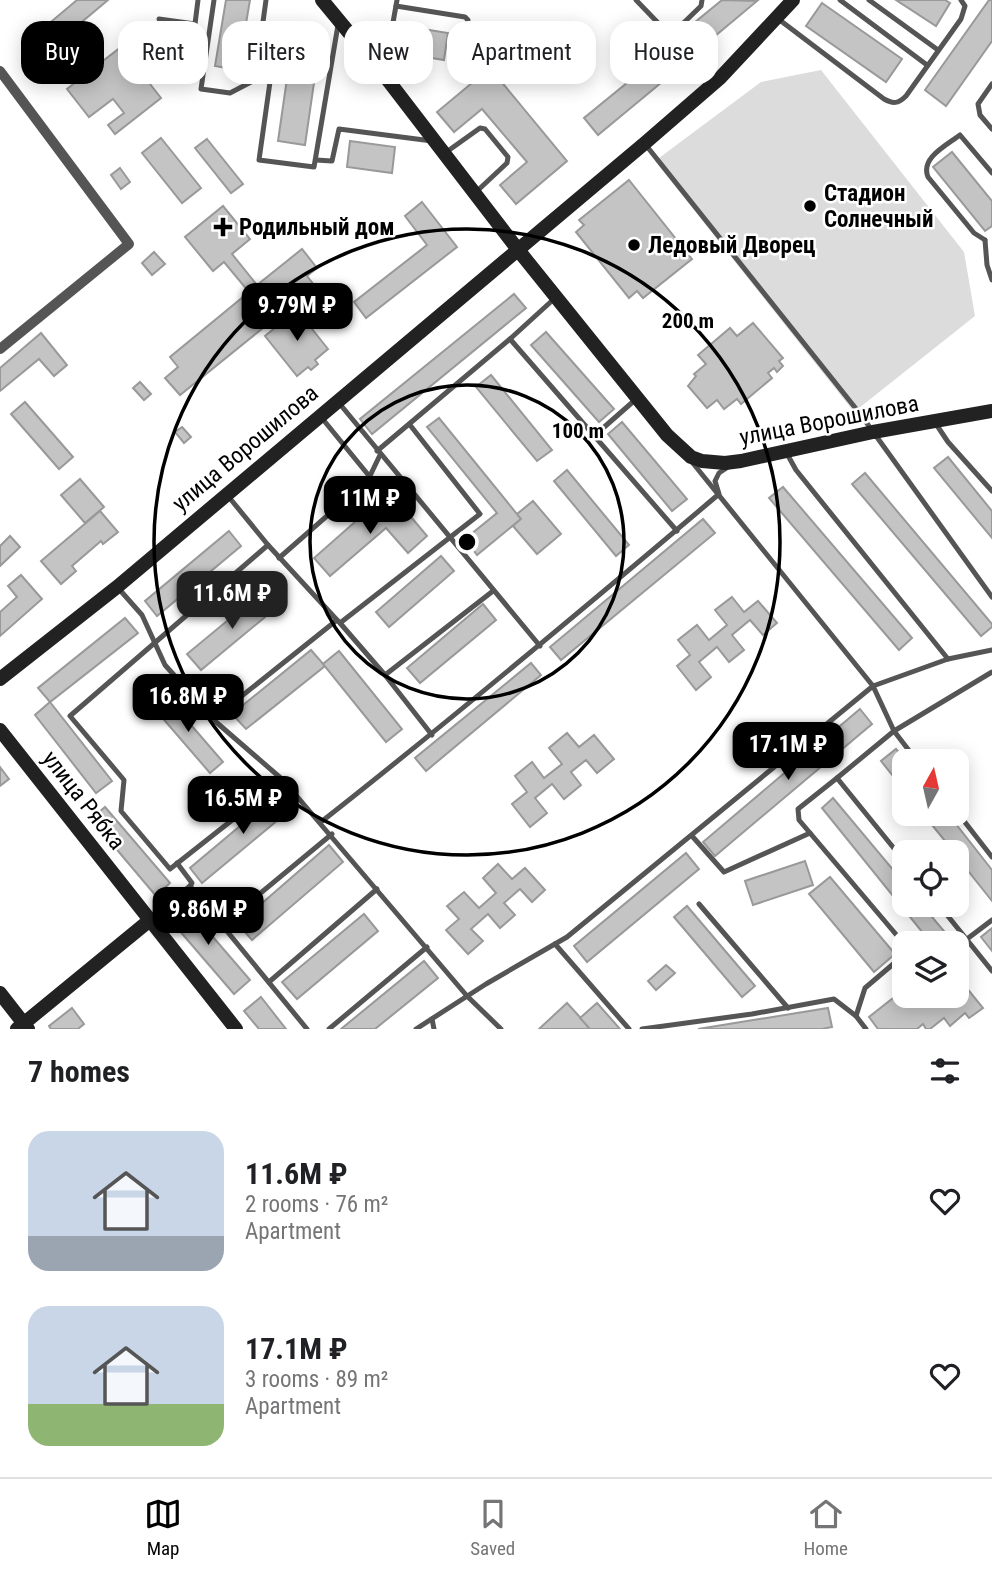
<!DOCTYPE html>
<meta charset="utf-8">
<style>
:root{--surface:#fff;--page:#f6f6f6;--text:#202124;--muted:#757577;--line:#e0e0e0;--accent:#000}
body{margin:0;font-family:"Roboto Condensed",sans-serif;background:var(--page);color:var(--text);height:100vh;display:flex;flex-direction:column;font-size:26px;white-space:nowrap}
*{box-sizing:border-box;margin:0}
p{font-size:23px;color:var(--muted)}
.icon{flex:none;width:38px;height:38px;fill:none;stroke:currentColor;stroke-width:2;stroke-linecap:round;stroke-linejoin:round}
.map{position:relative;height:1029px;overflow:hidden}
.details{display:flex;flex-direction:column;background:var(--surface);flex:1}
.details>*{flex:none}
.guide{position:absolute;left:21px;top:21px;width:950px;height:63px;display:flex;gap:14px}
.needle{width:46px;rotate:8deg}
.fabs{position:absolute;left:892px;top:749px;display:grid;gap:14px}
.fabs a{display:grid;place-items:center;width:77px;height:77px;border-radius:14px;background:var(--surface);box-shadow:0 4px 18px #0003;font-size:35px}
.price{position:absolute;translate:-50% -60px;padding:0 16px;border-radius:14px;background:var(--accent);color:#fff;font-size:23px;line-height:46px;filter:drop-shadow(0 2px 4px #0008)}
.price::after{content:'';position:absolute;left:50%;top:42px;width:21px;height:16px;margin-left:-10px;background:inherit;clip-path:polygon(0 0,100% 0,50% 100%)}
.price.current{background:#222;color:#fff}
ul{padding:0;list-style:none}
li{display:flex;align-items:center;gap:21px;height:175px;padding:0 28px}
li span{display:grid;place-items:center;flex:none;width:196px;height:140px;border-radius:21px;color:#555}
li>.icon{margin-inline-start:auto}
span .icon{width:84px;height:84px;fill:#fffc;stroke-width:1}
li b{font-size:30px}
h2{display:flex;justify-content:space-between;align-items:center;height:84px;padding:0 28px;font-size:30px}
.pill{padding:0 24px;border-radius:21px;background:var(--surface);box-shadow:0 4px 18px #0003;font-size:24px;line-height:63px}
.pill.current{background:var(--accent);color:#fff}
.dock{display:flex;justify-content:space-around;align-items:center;height:98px;border-top:2px solid var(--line);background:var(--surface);font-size:19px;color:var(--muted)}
.dock a{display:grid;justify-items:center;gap:4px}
.dock .current{color:var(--accent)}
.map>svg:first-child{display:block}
.pitch{fill:#dcdcdc}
.building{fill:#c4c4c4;stroke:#999;stroke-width:2}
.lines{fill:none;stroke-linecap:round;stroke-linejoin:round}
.lane{stroke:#555;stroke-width:5}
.street{stroke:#555;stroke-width:10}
.secondary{stroke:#222;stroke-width:14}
.ring{fill:none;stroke:#000;stroke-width:3.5}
.poi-dot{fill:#000;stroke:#fff;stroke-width:2.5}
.labels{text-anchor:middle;stroke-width:5;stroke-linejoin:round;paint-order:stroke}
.poi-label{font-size:23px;font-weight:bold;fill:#000;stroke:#fff;text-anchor:start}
.street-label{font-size:23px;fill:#000;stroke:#fff}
.centre{fill:#000;stroke:#fff;stroke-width:3.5}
.ring-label{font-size:21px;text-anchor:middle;font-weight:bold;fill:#000;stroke:#fff;stroke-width:5;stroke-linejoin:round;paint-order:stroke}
</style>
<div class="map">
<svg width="992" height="1029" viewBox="0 0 992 1029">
<rect width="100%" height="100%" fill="#fff"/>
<polygon class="pitch" points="821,70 964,252 975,316 854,412 655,161 761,82"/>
<g class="building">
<polygon points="77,0 108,0 59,41 46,26"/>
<polygon points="226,0 250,0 238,70 215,66"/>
<polygon points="722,0 757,1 709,41 694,23"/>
<polygon points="896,0 945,0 950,3 936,26"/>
<polygon points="989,0 992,0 992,41 946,106 925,90"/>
<polygon points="822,3 902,59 886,82 806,26"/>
<polygon points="405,26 448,33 444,60 401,53"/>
<polygon points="292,44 319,48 305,145 278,141"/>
<polygon points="121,47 161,98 115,134 108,125 124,113 113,99 89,117 67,89"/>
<polygon points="665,52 679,68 598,135 584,118"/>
<polygon points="490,68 567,161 516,204 500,185 527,162 482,109 454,132 437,112"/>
<polygon points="161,138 201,188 182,203 142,153"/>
<polygon points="207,139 243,184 231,193 195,148"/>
<polygon points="350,141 395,147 392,173 347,167"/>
<polygon points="952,152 992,201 992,226 985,231 933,167"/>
<polygon points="120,168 130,182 121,189 111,175"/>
<polygon points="629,180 692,259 643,298 637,291 629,298 576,232 584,225 579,220"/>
<polygon points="422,202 457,247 366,318 354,302 427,245 405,216"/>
<polygon points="223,206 250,239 232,254 257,285 302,249 317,268 307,276 315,286 180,395 165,378 178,367 170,357 249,292 224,262 213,271 185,237"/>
<polygon points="154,252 165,264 152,275 142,263"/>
<polygon points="514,294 526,308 372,434 360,419"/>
<polygon points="297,310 328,349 315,360 318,364 311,370 308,367 297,376 265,336"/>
<polygon points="753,323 783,358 779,361 783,366 777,372 774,368 768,373 772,378 741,404 737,399 724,409 717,400 707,408 688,386 696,376 694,374 706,364 698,355 730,328 737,336"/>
<polygon points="546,332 614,409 599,422 531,345"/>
<polygon points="41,333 67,365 54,376 39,359 0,391 0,368"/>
<polygon points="491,375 552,450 537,461 476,387"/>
<polygon points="140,382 151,394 144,400 133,388"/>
<polygon points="25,402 73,457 59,469 11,414"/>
<polygon points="439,418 521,519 477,555 465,539 497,513 427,427"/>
<polygon points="622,422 687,499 672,511 608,434"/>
<polygon points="182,427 191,437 184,443 175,432"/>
<polygon points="948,457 992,511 992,538 934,468"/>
<polygon points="567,470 629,545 616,556 554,481"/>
<polygon points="865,473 992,624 992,627 981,636 852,484"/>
<polygon points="80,479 104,507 85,523 61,495"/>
<polygon points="783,487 912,638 899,650 769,498"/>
<polygon points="381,499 397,518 406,511 427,536 408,553 386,528 330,576 314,558"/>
<polygon points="533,501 561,534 537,554 513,526 521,519 517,514"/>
<polygon points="100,511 118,532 103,544 101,541 72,566 76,571 61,584 41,561"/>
<polygon points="703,519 715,533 561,660 550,647"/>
<polygon points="229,531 241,546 157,616 145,601"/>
<polygon points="10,536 20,547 0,566 0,546"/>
<polygon points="441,556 454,571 389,627 376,612"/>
<polygon points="21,575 42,599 0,636 0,612 17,597 8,586"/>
<polygon points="262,592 276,608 201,670 187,654"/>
<polygon points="732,597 744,612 758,601 777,623 763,635 750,620 732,635 744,650 729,662 717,647 699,662 711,677 696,690 677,666 690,655 678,640 697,625 709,640 727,625 715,610"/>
<polygon points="483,604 496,620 420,683 407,668"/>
<polygon points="125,618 138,633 50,702 38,688"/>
<polygon points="311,650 325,666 246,729 232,714"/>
<polygon points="339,651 402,729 386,742 323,664"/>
<polygon points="531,663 541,675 426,771 415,758"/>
<polygon points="166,696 223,762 210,773 153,707"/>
<polygon points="50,702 112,781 96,793 35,715"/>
<polygon points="860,709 872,724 715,856 703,842"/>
<polygon points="567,733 579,747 594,735 614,759 597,773 586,760 571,772 581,785 564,799 552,784 535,798 547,813 530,827 512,804 527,792 515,776 532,762 544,778 562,764 549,748"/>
<polygon points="896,749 906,761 905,791 881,761"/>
<polygon points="0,767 9,779 0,786"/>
<polygon points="283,790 296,805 202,883 190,868"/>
<polygon points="833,798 905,884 905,905 922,905 954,943 931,943 822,808"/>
<polygon points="105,807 170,883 156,896 91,819"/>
<polygon points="923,814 948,814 992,870 992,901 957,857 957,852 954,852"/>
<polygon points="329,845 343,862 252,940 238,924"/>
<polygon points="686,853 699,869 587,962 574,946"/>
<polygon points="805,861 813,885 753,905 745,881"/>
<polygon points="498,864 512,879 525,868 545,890 532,902 520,889 504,903 515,915 500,928 488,914 471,929 483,941 468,954 446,930 459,919 447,906 464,892 479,908 496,893 483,878"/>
<polygon points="830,877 895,954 874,972 809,894"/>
<polygon points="182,901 250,980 234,994 166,915"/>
<polygon points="687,906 755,986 742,997 674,917"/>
<polygon points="364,914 378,931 297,999 282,982"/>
<polygon points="992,928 992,951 981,937"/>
<polygon points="424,961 438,978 375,1029 341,1029"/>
<polygon points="666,965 675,973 656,990 648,981"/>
<polygon points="957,976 983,1008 969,1018 965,1013 950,1026 944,1018 930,1029 926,1029 923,1024 917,1029 878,1029 869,1017 897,995 902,1001 909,996 957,996"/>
<polygon points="261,997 286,1029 259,1029 244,1011"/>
<polygon points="567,1003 589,1027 587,1029 539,1029"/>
<polygon points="597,1003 620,1029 590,1029 580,1018"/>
<polygon points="72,1008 84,1024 78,1029 51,1029 49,1026"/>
<polygon points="828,1008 832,1027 822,1029 698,1029"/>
</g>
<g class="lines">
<g class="lane">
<polyline points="214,0 201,89 230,93 255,80 266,0"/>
<polyline points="636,0 714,81"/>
<polyline points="840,0 927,65"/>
<polyline points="869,0 938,50"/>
<polyline points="396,6 465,17 468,20 462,57"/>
<path d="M777,18L884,99C893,104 898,104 906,96L961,19L965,6L961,0"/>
<polyline points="159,19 195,24 198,0"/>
<polyline points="670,36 701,6 702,0"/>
<polyline points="384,73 397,0"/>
<polyline points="255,80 270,82 259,160 314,167 338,25"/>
<polyline points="992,84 978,104 980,115 992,129"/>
<polyline points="645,144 861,415 992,597"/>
<polyline points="445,153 480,128 485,129 508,157 507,163 476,192"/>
<polyline points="316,160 332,161 339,129 432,141"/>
<path d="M985,240L974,233L928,177C920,158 947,145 960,135L992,173"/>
<polyline points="985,240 987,265 992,280"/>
<polyline points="510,339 677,531"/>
<polyline points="339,403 540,646"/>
<polyline points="321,417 370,477"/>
<polyline points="936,424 948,442 992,491"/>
<polyline points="594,436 635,400"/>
<polyline points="377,451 510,339 555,298"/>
<polyline points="786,452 796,470 948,659"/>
<polyline points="692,462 873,686 948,659 992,650"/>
<polyline points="228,496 268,545 337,620"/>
<polyline points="268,545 70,716 124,780 121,811 170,869 283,780"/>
<polyline points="279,558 368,480 380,455"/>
<polyline points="119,589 142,615 165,665 216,722 283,780 467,996 501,1029"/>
<polyline points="340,623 385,675 493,591"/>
<polyline points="385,675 432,735"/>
<polyline points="228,707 337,620 340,623 480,514 410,425"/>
<polyline points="837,778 798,809 799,820 905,945"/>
<polyline points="957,812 992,857"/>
<path d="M321,822C456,716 588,605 719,494L715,481L719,473L728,467"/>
<polyline points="692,836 724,872 810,833"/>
<polyline points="905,862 837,778 894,731 992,672"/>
<polyline points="177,863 192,883 190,886"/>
<polyline points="699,904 788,1008"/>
<polyline points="939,905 992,971"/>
<polyline points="152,918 190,886 307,1029"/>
<polyline points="222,925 332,834"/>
<polyline points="967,939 992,920"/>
<polyline points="555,944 629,1029"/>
<polyline points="269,982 377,889"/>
<polyline points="856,1016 865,988 905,954"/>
<polyline points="432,1019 434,1029"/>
<polyline points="329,1029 427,947"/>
<polyline points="416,1029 486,984 567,937 873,686 894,731 917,761"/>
<polyline points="642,1029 752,1014 834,999 856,1016 866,1029"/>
</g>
<polyline class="street" points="0,71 129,244 0,349"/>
<g class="secondary">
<polyline points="322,0 384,75 519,251 667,435 691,457 702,461 725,463 741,461 873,432 992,411"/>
<polyline points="0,679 117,587 645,143 720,78 793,0"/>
<polyline points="0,730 236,1029"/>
<polyline points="0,993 28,1029"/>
<polyline points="17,1029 150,920"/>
</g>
</g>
<g class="ring">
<circle cx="467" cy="542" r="157"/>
<circle cx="467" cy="542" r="313"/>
</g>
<g class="poi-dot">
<circle cx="810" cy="206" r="7"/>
<path d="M219.5 216.5h7v7h7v7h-7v7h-7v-7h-7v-7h7z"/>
<circle cx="634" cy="245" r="7"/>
</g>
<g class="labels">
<g class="poi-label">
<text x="824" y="201">Стадион<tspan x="824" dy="26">Солнечный</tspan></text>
<text x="239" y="235">Родильный дом</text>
<text x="648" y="253">Ледовый Дворец</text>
</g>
<g class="street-label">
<text transform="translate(829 420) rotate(-11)" y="8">улица Ворошилова</text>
<text transform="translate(245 448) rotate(-40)" y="8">улица Ворошилова</text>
<text transform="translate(84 800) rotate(52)" y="8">улица Рябка</text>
</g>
</g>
<circle cx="467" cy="542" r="10" class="centre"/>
<g class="ring-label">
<text x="688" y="328">200 m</text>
<text x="578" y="438">100 m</text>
</g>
</svg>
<div class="fabs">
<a><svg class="needle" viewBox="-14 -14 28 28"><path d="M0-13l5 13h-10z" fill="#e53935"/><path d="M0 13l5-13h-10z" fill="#757577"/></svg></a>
<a><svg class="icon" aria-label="locate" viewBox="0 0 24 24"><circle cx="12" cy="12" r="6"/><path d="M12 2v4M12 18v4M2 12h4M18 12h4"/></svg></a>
<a><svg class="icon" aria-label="layers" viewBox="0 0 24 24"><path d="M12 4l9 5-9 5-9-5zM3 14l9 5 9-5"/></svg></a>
</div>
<b class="price" style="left:297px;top:343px">9.79M ₽</b>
<b class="price" style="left:370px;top:536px">11M ₽</b>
<b class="price current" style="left:232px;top:631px">11.6M ₽</b>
<b class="price" style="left:188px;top:734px">16.8M ₽</b>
<b class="price" style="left:788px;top:782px">17.1M ₽</b>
<b class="price" style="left:243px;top:836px">16.5M ₽</b>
<b class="price" style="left:208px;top:947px">9.86M ₽</b>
<div class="guide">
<a class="pill current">Buy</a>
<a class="pill">Rent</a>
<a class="pill">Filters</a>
<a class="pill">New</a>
<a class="pill">Apartment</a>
<a class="pill">House</a>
</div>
</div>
<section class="details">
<h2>7 homes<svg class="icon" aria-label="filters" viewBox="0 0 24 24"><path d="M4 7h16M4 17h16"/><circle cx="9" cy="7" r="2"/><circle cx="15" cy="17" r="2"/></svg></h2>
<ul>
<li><span style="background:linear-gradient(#c9d6e8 75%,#9aa5b1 0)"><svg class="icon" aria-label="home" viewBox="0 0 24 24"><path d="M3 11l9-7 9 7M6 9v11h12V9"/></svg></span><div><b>11.6M ₽</b><p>2 rooms · 76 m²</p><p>Apartment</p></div><svg class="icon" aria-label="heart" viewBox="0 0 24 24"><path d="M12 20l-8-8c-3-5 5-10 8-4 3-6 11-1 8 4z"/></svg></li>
<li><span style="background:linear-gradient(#c9d6e8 70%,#8fb573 0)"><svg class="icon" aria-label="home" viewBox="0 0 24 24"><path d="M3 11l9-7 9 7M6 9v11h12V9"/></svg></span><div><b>17.1M ₽</b><p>3 rooms · 89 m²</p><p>Apartment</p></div><svg class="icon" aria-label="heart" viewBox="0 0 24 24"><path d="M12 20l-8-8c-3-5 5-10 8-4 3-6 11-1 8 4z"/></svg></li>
</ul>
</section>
<nav class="dock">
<a class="current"><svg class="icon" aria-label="map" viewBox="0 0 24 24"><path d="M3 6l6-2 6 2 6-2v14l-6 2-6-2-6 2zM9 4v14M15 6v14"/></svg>Map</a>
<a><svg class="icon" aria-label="saved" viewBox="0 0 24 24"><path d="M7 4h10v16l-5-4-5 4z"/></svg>Saved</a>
<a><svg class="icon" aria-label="home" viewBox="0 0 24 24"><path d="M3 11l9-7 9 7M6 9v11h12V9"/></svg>Home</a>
</nav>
